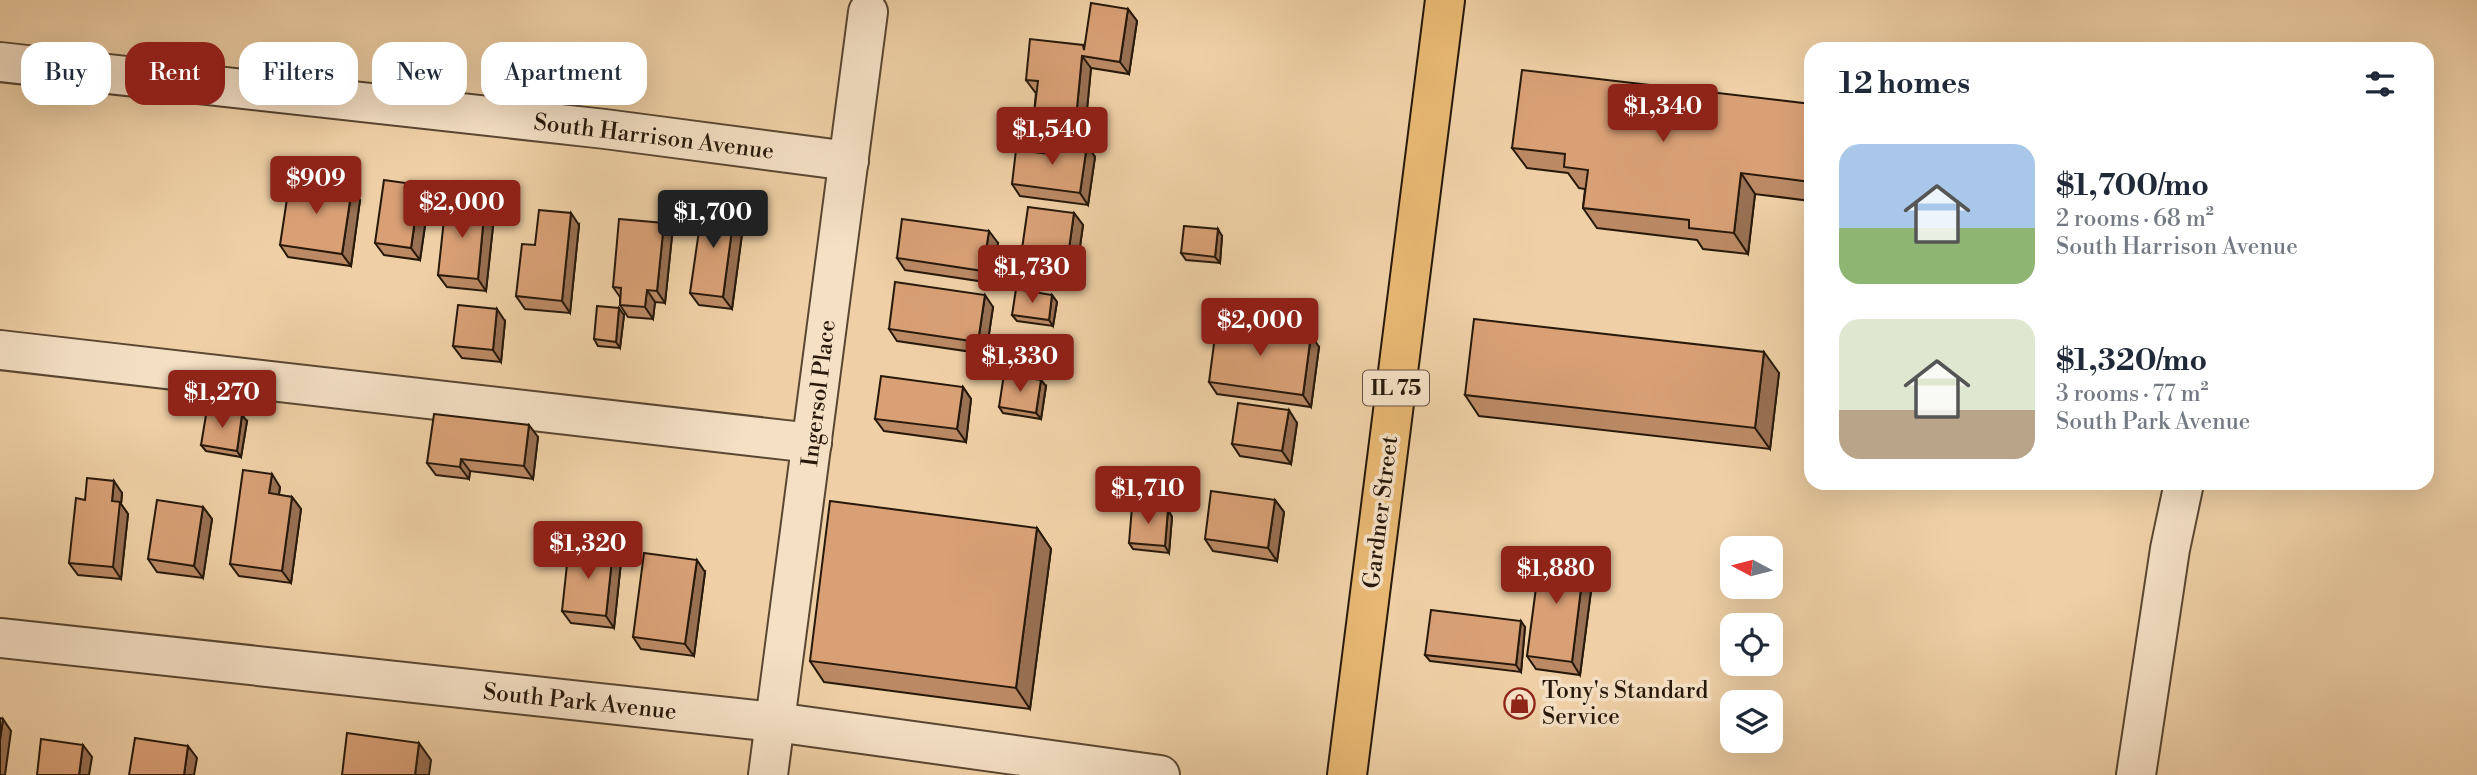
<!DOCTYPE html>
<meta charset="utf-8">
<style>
:root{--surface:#fff;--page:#f2f2f3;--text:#1f2937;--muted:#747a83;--accent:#8f2418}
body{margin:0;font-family:"Libre Bodoni",serif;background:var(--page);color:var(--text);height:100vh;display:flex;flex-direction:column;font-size:26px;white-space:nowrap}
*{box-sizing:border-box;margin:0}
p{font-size:23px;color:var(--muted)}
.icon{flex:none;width:38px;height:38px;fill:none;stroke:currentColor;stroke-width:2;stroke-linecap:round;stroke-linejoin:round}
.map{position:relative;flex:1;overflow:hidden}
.sheet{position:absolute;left:1804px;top:42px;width:630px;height:448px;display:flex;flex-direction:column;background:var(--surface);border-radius:21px;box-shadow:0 7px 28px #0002}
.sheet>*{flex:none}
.hud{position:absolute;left:21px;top:42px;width:665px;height:63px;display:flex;gap:14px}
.needle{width:46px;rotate:277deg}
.tools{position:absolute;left:1720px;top:536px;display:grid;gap:14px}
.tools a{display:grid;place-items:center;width:63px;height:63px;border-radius:14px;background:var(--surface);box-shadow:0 7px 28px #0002;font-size:35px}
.price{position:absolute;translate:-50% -60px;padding:0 16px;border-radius:7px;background:var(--accent);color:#fff;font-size:23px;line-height:46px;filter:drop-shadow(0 2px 4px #0008)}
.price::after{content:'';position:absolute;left:50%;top:42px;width:21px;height:16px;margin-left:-10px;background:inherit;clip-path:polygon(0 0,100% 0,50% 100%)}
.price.selected{background:#222;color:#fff}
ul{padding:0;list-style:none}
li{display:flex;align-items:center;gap:21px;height:175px;padding:0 35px}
li span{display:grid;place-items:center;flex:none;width:196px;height:140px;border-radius:21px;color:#555}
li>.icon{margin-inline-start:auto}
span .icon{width:84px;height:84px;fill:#fffc;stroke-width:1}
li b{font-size:30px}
h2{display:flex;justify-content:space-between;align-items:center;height:84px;padding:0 35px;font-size:30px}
.chip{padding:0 24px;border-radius:21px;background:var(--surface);box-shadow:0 7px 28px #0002;font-size:24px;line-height:63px}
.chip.selected{background:var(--accent);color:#fff}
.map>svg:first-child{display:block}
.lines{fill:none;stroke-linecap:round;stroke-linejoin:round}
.minor-casing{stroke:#594631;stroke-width:42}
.major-casing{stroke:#27180a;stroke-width:42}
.minor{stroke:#f5e0c5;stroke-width:38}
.major{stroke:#e8b873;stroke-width:38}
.wall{fill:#bb8a65;stroke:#27180a;stroke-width:2}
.shaded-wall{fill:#987053;stroke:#27180a;stroke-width:2}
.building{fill:#d9a076;stroke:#27180a;stroke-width:2}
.labels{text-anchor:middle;stroke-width:7;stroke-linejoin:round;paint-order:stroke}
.shield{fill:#f5e0c5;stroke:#655442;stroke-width:2}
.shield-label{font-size:21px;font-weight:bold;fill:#27180a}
.street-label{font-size:23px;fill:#27180a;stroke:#f5e0c5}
.poi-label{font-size:23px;fill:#27180a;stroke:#f5e0c5;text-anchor:start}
</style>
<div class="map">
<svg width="2477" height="775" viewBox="0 0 2477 775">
<rect width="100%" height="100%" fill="#efd0a6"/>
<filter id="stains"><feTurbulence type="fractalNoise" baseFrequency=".00286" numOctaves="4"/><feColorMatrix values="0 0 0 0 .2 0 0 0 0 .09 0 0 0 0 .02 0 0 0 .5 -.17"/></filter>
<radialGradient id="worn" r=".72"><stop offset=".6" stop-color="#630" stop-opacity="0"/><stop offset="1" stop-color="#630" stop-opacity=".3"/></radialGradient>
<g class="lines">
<defs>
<g id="minor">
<polyline points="0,62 605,129 849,161"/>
<polyline points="0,350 812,443"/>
<polyline points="0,638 775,722 1160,775"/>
<polyline points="768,775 868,12"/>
<polyline points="2136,775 2170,549 2184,483"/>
</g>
<polyline id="major" points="1347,775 1445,0"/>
</defs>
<use href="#minor" class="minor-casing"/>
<use href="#major" class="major-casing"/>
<use href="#minor" class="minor"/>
<use href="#major" class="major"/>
</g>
<g class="wall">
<polygon points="1128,9 1137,21 1129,74 1091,68 1085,130 1043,126 1034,114 1036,92 1035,92 1026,80 1083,45 1084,47"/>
<polygon points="1811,104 1811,201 1755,194 1748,254 1703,249 1697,240 1597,228 1583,208 1585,189 1579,188 1568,173 1527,168 1512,148"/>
<polygon points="1087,145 1095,157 1088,205 1020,196 1012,184 1049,154"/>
<polygon points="352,188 360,200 351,266 288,257 280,245"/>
<polygon points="429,198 420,260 384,255 375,243"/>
<polygon points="1074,213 1083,225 1076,275 1029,269 1021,256"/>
<polygon points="494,217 486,291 447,287 438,275"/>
<polygon points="744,219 732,309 699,305 690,293"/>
<polygon points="579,225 570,313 525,309 516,296"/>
<polygon points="672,236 665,303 655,302 653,319 628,317 620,305 620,297 613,287"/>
<polygon points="1222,236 1220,263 1186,260 1181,253"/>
<polygon points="998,243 992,283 905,270 897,258"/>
<polygon points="1052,295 1057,302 1053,326 1017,321 1012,315"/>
<polygon points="993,307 986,354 897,341 889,329"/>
<polygon points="624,315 620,348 598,346 594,339"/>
<polygon points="505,321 501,362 462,358 453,346"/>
<polygon points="1319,347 1311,407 1217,394 1209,382"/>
<polygon points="1779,373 1770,449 1479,416 1465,395"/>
<polygon points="1046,386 1041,419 1003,413 999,407"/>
<polygon points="963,387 971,399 966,442 884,431 875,419"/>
<polygon points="247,421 241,457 206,451 201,445"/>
<polygon points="1297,423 1291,464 1240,456 1232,444"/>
<polygon points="538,437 533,479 470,471 469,479 436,475 427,463"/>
<polygon points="280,487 279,495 292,497 301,509 291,583 239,576 230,564"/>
<polygon points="122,493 121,504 128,514 121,579 78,575 69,563 85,500"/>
<polygon points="1275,500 1284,512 1277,561 1213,551 1205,539"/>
<polygon points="203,507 212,519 203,578 157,572 148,559"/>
<polygon points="1168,510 1172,517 1169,553 1133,549 1129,543"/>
<polygon points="1037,528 1051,549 1030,709 824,682 810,661"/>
<polygon points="621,562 614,628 571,623 562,611"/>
<polygon points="1594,568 1580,675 1536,669 1527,656"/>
<polygon points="705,572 694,656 641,649 633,637"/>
<polygon points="1525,627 1521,672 1430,661 1425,655"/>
</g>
<g class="shaded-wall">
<polygon points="1128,9 1137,21 1129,74 1120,62"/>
<polygon points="1082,56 1091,68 1085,130 1076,118"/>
<polygon points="1087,145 1095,157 1088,205 1080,193"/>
<polygon points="1741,173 1755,194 1748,254 1734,233"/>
<polygon points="420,185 429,198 420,260 411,248"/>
<polygon points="352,188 360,200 351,266 342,254"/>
<polygon points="485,205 494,217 486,291 478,279"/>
<polygon points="735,207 744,219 732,309 723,297"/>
<polygon points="571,213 579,225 570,313 562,301"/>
<polygon points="1074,213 1083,225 1076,275 1067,263"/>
<polygon points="664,223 672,236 665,303 657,291"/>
<polygon points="1218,229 1222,236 1220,263 1215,257"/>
<polygon points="989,231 998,243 992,283 983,271"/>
<polygon points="647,290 655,302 653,319 645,307"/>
<polygon points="985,295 993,307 986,354 978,342"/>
<polygon points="1052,295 1057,302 1053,326 1049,320"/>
<polygon points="619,308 624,315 620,348 616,342"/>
<polygon points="497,309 505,321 501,362 493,350"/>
<polygon points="1311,335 1319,347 1311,407 1303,395"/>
<polygon points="1764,352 1779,373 1770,449 1755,428"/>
<polygon points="1041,380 1046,386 1041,419 1036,413"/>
<polygon points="963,387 971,399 966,442 957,429"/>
<polygon points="1289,410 1297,423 1291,464 1282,451"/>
<polygon points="242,415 247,421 241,457 237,451"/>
<polygon points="529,425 538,437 533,479 524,466"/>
<polygon points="461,459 470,471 469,479 460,467"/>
<polygon points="272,474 280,487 277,506 269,493"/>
<polygon points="114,481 122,493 121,504 128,514 121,579 113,567 112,501"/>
<polygon points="292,497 301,509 291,583 282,571"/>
<polygon points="1275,500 1284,512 1277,561 1268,548"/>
<polygon points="203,507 212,519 203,578 194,566"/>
<polygon points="1168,510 1172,517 1169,553 1165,546"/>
<polygon points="1037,528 1051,549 1030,709 1016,688"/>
<polygon points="613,550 621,562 614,628 606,616"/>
<polygon points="1585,556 1594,568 1580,675 1572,662"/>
<polygon points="697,560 705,572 694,656 685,644"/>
<polygon points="1521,621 1525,627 1521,672 1516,665"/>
<polygon points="3,719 11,731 5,775 0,775 0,739"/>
<polygon points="419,743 431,760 429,775 415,775"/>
<polygon points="83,745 92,757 89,775 79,775"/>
<polygon points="188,746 197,758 194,775 184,775"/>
</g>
<g class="building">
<polygon points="1091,3 1128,9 1120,62 1082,56 1076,118 1034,114 1038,81 1026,80 1030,39 1083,45 1084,50"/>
<polygon points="1522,70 1811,104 1811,182 1741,173 1734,233 1689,228 1689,220 1583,208 1588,170 1564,167 1565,154 1512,148"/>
<polygon points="1051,140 1087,145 1080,193 1012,184 1016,150 1049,154"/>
<polygon points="290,179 352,188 342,254 280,245"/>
<polygon points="384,180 420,185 411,248 375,243"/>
<polygon points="446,201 485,205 478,279 438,275"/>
<polygon points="703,203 735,207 723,297 690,293"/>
<polygon points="1028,207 1074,213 1067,263 1021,256"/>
<polygon points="539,210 571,213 562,301 516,296 522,244 535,245"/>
<polygon points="619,219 664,223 657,291 647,290 645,307 620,305 621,288 613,287"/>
<polygon points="902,219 989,231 983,271 897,258"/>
<polygon points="1184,226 1218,229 1215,257 1181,253"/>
<polygon points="895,282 985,295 978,342 889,329"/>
<polygon points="1016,289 1052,295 1049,320 1012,315"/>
<polygon points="458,305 497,309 493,350 453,346"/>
<polygon points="597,306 619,308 616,342 594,339"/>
<polygon points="1474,319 1764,352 1755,428 1465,395"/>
<polygon points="1217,321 1311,335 1303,395 1209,382"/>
<polygon points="1004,374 1041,380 1036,413 999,407"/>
<polygon points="881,376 963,387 957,429 875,419"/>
<polygon points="1238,403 1289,410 1282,451 1232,444"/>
<polygon points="207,409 242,415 237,451 201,445"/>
<polygon points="434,414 529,425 524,466 461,459 460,467 427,463"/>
<polygon points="243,470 272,474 269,493 292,497 282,571 230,564"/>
<polygon points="87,478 114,481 112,501 120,502 113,567 69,563 76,498 85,500"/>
<polygon points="1211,491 1275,500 1268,548 1205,539"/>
<polygon points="157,500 203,507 194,566 148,559"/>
<polygon points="830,501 1037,528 1016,688 810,661"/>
<polygon points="1132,507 1168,510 1165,546 1129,543"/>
<polygon points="569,546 613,550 606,616 562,611"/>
<polygon points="1541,550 1585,556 1572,662 1527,656"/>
<polygon points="644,553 697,560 685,644 633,637"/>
<polygon points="1431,610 1521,621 1516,665 1425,655"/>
<polygon points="0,718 3,719 0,739"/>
<polygon points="347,733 419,743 415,775 342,775"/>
<polygon points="135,738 188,746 184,775 129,775"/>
<polygon points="41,739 83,745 79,775 37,775"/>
</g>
<defs>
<symbol id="shop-ring" viewBox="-11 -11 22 22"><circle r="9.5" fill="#f5e0c5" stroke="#8f2418" stroke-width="1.5"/><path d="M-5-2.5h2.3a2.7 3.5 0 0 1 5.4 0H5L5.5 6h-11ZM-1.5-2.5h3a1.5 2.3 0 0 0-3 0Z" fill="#8f2418"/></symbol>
</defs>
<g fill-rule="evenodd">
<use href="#shop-ring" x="1502" y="686" width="35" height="35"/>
</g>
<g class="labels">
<rect class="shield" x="1363" y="370.5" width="66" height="35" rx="5"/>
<g class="shield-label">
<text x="1396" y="395">IL 75</text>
</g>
<g class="street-label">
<text transform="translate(654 136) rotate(7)" y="8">South Harrison Avenue</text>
<text transform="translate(818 393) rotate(-83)" y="8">Ingersol Place</text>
<text transform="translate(1380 512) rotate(-83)" y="8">Gardner Street</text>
<text transform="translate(580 701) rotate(6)" y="8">South Park Avenue</text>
</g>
<g class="poi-label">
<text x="1542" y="698">Tony's Standard<tspan x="1542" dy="26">Service</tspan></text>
</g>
</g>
<rect width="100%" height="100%" filter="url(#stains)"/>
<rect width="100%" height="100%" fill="url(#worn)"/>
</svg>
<div class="tools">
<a><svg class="needle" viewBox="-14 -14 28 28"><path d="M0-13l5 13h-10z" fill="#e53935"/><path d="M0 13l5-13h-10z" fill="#747a83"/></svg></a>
<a><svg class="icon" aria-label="locate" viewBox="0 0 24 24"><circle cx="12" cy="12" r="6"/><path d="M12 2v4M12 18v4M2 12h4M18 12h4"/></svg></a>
<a><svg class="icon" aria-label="layers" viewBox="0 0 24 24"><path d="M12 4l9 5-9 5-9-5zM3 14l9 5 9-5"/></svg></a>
</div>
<b class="price" style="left:1663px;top:144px">$1,340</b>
<b class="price" style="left:1052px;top:167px">$1,540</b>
<b class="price" style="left:316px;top:216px">$909</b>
<b class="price" style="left:462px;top:240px">$2,000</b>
<b class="price selected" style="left:713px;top:250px">$1,700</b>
<b class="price" style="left:1032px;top:305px">$1,730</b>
<b class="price" style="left:1260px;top:358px">$2,000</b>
<b class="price" style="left:1020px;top:394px">$1,330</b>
<b class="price" style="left:222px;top:430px">$1,270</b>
<b class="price" style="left:1148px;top:526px">$1,710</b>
<b class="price" style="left:588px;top:581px">$1,320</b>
<b class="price" style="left:1556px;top:606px">$1,880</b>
<div class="hud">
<a class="chip">Buy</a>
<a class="chip selected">Rent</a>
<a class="chip">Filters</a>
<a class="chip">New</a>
<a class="chip">Apartment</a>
</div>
<section class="sheet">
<h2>12 homes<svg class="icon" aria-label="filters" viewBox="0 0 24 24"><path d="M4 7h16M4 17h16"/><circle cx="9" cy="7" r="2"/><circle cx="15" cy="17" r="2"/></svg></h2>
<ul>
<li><span style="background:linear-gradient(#a9c7e8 60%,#8fb573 0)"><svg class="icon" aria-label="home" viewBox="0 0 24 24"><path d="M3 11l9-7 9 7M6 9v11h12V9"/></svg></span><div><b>$1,700/mo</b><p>2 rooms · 68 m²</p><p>South Harrison Avenue</p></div></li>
<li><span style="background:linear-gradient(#dfe7d0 65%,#b9a48a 0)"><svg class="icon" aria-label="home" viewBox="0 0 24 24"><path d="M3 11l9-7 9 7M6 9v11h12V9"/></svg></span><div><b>$1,320/mo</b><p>3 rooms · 77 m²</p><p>South Park Avenue</p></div></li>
</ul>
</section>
</div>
